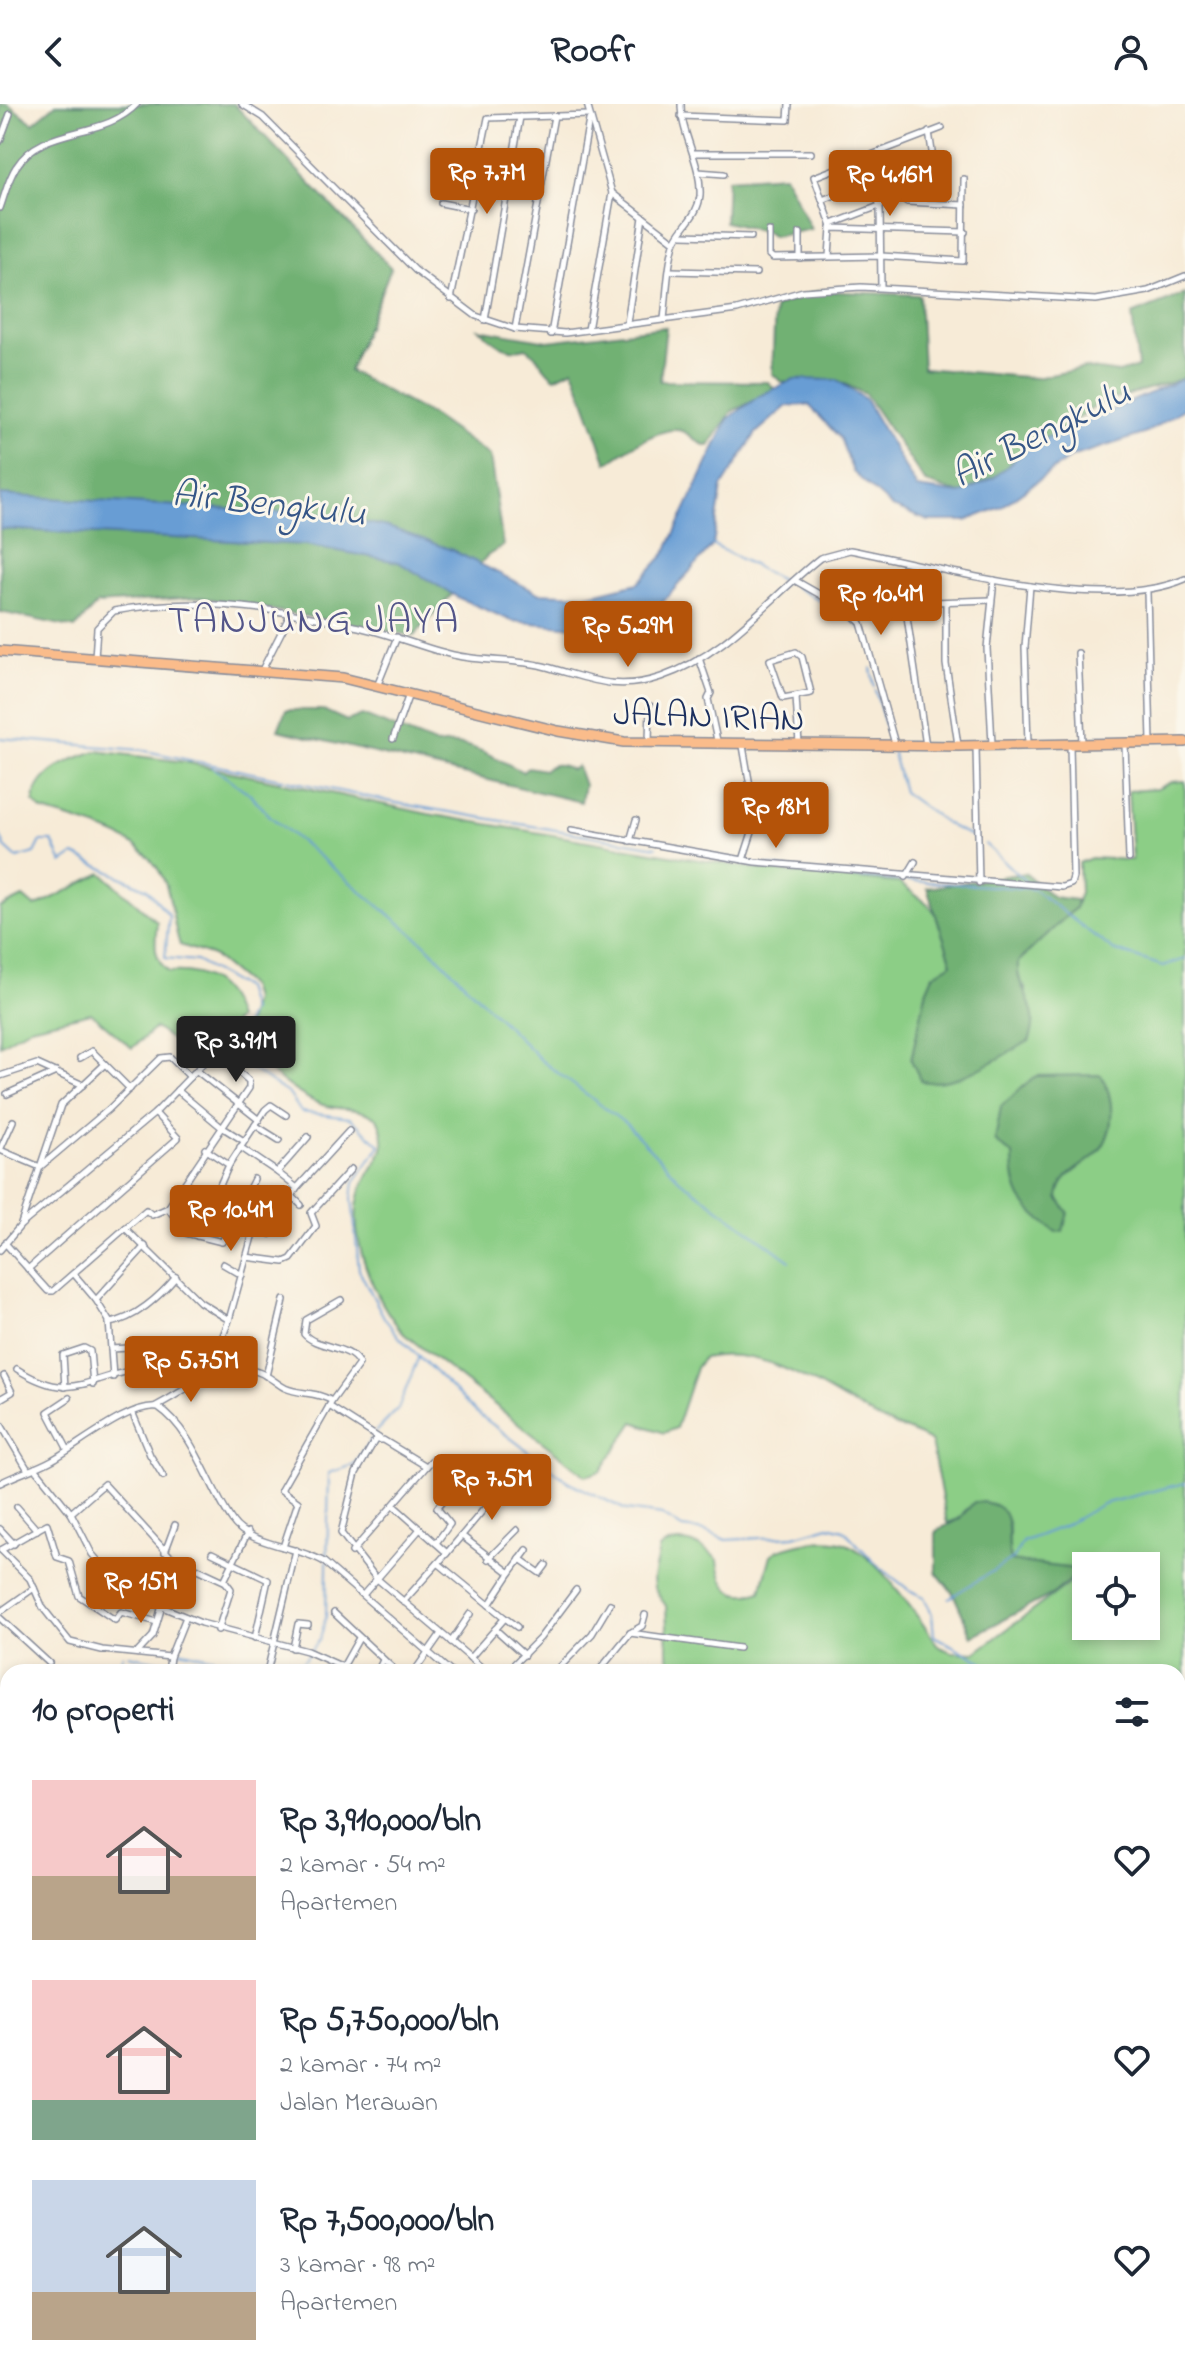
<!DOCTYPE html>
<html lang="id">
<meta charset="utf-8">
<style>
:root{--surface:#fff;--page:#f2f2f3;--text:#1f2937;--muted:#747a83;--accent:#b45309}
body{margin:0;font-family:"Indie Flower",sans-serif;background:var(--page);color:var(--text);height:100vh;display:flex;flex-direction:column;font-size:30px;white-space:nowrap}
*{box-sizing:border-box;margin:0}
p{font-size:26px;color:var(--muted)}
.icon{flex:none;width:44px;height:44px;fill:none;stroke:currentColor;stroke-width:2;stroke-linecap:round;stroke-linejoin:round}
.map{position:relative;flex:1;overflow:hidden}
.details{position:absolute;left:0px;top:1560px;width:1186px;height:712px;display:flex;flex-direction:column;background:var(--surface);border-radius:24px 24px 0 0;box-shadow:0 4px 12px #0003}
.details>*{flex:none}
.controls{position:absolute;left:1072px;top:1448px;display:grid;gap:16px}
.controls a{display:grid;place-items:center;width:88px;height:88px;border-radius:0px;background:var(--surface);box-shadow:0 4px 12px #0003;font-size:40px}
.price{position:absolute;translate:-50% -68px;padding:0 18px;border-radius:8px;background:var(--accent);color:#fff;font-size:26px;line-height:52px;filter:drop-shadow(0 2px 4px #0008)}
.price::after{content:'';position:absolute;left:50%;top:48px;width:24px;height:18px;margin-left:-12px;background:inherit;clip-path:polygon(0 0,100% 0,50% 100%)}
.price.active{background:#222;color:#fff}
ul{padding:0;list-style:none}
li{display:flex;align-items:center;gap:24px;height:200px;padding:0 32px}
li span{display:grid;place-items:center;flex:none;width:224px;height:160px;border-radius:0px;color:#555}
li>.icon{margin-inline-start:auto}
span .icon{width:96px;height:96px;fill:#fffc;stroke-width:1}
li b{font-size:34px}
h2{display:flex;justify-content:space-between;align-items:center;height:96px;padding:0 32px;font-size:34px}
header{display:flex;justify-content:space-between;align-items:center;height:104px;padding:0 32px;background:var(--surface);font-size:36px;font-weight:700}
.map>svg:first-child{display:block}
.green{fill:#8cce86;stroke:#547e72;stroke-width:2;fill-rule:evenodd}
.forest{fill:#71b173;stroke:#467068;stroke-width:2}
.water{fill:#689dd4;stroke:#426699;stroke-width:2}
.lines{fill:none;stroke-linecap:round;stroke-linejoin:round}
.stream{stroke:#689dd4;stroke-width:2}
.minor-casing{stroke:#898d9a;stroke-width:8}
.primary-casing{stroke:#898d9a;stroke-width:12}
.minor{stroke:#fff;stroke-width:5}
.primary{stroke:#fabc8b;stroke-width:9}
.labels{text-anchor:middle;stroke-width:6;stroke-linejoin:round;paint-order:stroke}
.street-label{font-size:36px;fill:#1b2f5e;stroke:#fbf7ec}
.water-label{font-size:38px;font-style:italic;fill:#365687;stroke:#fbf7ec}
.quarter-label{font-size:40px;letter-spacing:2px;fill:#535589;stroke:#fbf7ec}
</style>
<header><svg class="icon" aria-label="back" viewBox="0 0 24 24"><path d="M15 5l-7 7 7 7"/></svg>Roofr<svg class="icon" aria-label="person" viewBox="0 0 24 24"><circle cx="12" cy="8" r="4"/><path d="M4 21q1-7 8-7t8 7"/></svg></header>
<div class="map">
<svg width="1185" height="2272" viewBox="0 0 1185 2272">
<rect width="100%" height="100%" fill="#fbf7ec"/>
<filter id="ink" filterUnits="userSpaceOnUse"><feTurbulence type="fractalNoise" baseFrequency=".0125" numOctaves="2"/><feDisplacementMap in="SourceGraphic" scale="16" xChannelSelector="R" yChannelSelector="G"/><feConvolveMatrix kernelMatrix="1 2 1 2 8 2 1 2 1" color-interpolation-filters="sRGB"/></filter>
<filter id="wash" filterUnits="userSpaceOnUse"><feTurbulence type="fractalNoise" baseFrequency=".006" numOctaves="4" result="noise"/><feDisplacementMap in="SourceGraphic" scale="32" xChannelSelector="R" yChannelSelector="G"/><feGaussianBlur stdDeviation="1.8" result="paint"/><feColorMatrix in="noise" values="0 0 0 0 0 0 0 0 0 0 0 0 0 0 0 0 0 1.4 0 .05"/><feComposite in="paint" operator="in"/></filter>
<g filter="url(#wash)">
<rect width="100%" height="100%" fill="#f7ebd7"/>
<g class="green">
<path d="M96,647L185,658L428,710L687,754L773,767L899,779L928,800L935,809L952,859L927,885L911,956L951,974L1029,937L1025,884L1017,870L1018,858L1075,804L1080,788L1079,759L1091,754L1132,756L1128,687L1157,685L1171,678L1185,677V2272H1003L987,2264H1178V1568H669L666,1502L654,1484L653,1474L659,1445C679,1431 702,1440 718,1456C721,1483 732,1497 761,1487L771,1451L778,1446C798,1440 823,1432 844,1439C878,1451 919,1515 939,1543L952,1548L975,1549L1072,1477L1033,1461L1010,1457C1005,1427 1020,1411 983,1398L966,1405L959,1415L947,1419L931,1338C917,1328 901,1325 886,1318C830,1293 770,1239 703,1254L696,1264L676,1324L664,1329L634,1318L601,1367L586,1372L404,1230C375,1196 345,1131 361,1086C372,1055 394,1050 377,1014C356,1002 343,1007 323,1001C296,992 268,966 246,946L245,928L253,895L249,882L213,852L180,841C172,819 173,795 163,774C141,728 85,721 41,706L34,698C36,668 71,655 96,647ZM1086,1462H1146V1522H1086Z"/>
<path d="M102,769L157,818C155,839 152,853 169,868C205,865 227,880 237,915L214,939L195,952L155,924L132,944L91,909L30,923L0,941V804L23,793L35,803Z"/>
<polygon points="559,2264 645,2265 648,2272 561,2272"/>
</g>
<g class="forest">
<polygon points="0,0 8,0 33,19 56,0 234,0 391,164 349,267 433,312 490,352 503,442 487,452 414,532 200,493 97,500 75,524 0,508"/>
<polygon points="784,71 811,125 773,133 766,128 725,118 727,75"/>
<polygon points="818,187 919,191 923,264 1036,274 1085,264 1119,269 1138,263 1132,211 1185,190 1185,274 1099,300 995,373 960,390 926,379 865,290 837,276 782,278 772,270 775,203"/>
<path d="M666,223L660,277L768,278L776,287L732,307L709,342C695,340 693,331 682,327C662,320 623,348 607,359L573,265L555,274C542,266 540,252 526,244C506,250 494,238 479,225L548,237Z"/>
<path d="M286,606H323L347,617L362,611L437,641C468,634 496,655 523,668L528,663L544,666C554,658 562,660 572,666L577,662L584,681L581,698L278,626Z"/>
<path d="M1025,769L1053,793L1077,796L1075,804L1018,858C1015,889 1044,901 1029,937C1000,954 955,984 921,977L911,956L927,885L933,871L952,859L927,784Z"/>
<path d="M1101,971C1115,994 1117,1033 1093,1053C1078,1066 1060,1071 1058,1094L1068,1108L1063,1127L1056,1128C1024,1103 1013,1094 1013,1051L995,1037L1001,1002L1036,972Z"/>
<path d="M974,1398C1019,1397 1005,1428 1010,1457L1076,1465L1077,1470L1053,1490L972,1532L953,1489L936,1468V1427L959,1415Z"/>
</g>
<polygon class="water" points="1185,274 1185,304 1144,330 1071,353 1001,403 966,417 929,417 892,403 853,368 840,334 809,301 787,302 756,329 722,383 713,441 656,506 595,525 512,517 459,494 398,458 306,441 0,425 0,391 325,411 388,423 452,446 538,489 589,491 638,479 665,450 728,315 759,292 794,275 837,276 865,295 917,384 960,390 995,373 1034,339"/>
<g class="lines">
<g class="stream">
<polyline points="713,441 785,478"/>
<polyline points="795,483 850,513 860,524"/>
<polyline points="871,564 874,582"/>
<polyline points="875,586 889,635"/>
<polyline points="0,634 141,646 402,700 657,743"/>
<polyline points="893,649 903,688 950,722 975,734"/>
<polyline points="212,663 250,690 271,713 424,839 542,957 626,1020 680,1076 790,1157"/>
<polyline points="0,731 5,743 17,754 35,749 41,737 52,737 62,759 74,751 147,785 169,811 165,854 196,857 244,884 251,907 232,946 236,955 289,990 301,1008 350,1014 380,1041 354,1078 352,1094 359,1166 385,1215 400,1234 476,1308 569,1378 626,1406 662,1411 682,1424 705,1427 726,1436 794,1432 829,1422 844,1426 875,1459 909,1486 924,1493 932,1510 934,1532 1002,1568"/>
<polyline points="985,740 1025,777"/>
<polyline points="766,761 823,771 1033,785"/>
<polyline points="1032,784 1113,846 1163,862 1185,855"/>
<polyline points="376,1328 398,1305 419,1252"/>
<polyline points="949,1494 1014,1454 1022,1438 1066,1421 1102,1400 1185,1379"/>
<polyline points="128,1551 172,1560 179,1546 264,1565"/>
<polyline points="271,1566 280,1568"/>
<polyline points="117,1568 123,1550"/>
<polyline points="204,1568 206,1559 216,1555"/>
<polyline points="305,1568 300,1561 320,1535 326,1512 329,1369 354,1361 372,1334"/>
<polyline points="1178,1594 1185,1599"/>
<polyline points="0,1769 8,1773"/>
<polyline points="1178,1986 1185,2001"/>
<polyline points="224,2264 237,2272"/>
<polyline points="565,2264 567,2272"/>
<polyline points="980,2264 987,2272"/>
<polyline points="1073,2264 1073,2272"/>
<polyline points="242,2272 246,2264"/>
</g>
</g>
</g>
<g filter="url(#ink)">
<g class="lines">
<defs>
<g id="minor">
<polyline points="242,0 263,13 415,166 476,212 515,225 565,229 737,206 803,187 861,183 1096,196 1148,187 1185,172"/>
<polyline points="587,0 612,89 674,137"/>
<polyline points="681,12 788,16 789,0"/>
<polyline points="0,37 10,10"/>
<polyline points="695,49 811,49"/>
<polyline points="862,54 880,102 881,183"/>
<polyline points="698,68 724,70"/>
<polyline points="902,94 907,98 964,101"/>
<polyline points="822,96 935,54"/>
<polyline points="441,99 471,105"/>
<path d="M0,104C5,91 8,75 16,63C43,20 103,36 137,0"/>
<polyline points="832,120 937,80 929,28"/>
<polyline points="832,123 814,73 942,24"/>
<polyline points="769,127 769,151 773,154 881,152 963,157 964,75"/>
<polyline points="800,129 800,154"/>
<polyline points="682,131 751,133"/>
<polyline points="829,152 831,124 965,128"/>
<polyline points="671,167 756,169"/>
<polyline points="451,195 488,14 589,11"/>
<path d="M664,215C667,191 667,164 674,140C679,124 698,113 700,92C702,59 681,31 681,0"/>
<polyline points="485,216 520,13"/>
<polyline points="627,219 643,113"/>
<polyline points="515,225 554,12"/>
<polyline points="588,226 612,89"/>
<polyline points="551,230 589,16"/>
<polyline points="796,477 847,506 861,519 895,640"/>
<polyline points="1147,488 1151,638"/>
<polyline points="946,498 946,560 958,641"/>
<polyline points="905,499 926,642"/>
<polyline points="848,505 905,499 991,496"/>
<polygon points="796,548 802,553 811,589 783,594 770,556"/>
<polyline points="1078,549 1082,639"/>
<path d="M95,554L97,524L114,507C192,492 278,504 354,522C388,529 420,543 453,551C483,558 514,555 543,562C587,573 614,589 661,573C726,551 768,495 820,454L850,446C938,463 1102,511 1185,475"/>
<polyline points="699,554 711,589 708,595 718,641"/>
<polyline points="262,566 290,511"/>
<polyline points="378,580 397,533"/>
<polyline points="796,593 799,640"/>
<polyline points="393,635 409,590"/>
<polyline points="649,637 650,602"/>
<polyline points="992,640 987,544 994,476"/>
<polyline points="1028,640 1025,543 1030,482"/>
<polyline points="1125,640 1129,755"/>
<polyline points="976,643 979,779"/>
<polyline points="571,726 755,758 1062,783 1071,780 1073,773 1070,641"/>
<polyline points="630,737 636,716"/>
<polyline points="743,756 756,716 743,642"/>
<polyline points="906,773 915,758"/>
<polyline points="80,954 92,947 130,985"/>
<polyline points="197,967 259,1016"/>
<polyline points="0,972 37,960 83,981"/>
<polyline points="177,986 220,1022 244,1037"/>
<polyline points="7,990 56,968"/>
<polyline points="255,1021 279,1036"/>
<polyline points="240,1043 277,1068"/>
<polyline points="205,1045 229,1061"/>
<polyline points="0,1046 40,1063 61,1001 105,960"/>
<polyline points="0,1046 13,1017"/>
<polyline points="182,1082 207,1106"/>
<polyline points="297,1084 277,1068 308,1033"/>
<polyline points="249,1085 282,1109"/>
<polyline points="292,1092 301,1101"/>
<polyline points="211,1098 270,1130 297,1084 349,1027"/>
<polyline points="168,1104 186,1129 222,1138 254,1075"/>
<polyline points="21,1120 40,1063 109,1005 161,954 170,953 190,973"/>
<polyline points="125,1124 200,1198 229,1216"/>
<polyline points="197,1132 229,1061 265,1006 271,1001 286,1011"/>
<polyline points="0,1146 21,1121 155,1009 212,950 218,950 249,977 249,984 168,1104 152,1111 146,1106 53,1187 48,1187 5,1139"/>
<polyline points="246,1153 284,1158 291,1155 316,1122 311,1109 351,1065"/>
<polyline points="223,1160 242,1171"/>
<polyline points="28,1165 178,1034 155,1009"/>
<polyline points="74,1170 96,1196 145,1142"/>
<polyline points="96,1196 109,1217 113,1273"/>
<path d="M109,1219C134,1216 160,1192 176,1173"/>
<polyline points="111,1245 129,1244 132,1266"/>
<path d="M17,1265C73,1301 89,1271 142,1265C168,1262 178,1273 210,1265"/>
<polyline points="210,1266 229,1216 255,1122"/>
<polyline points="266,1272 284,1196"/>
<polyline points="65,1283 63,1251 84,1244 90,1247 93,1280"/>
<polyline points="0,1295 12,1288 4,1272"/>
<path d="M156,1302C188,1286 220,1255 258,1268C268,1271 276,1279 285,1284C300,1291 316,1287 332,1297"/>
<polyline points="329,1302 379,1334"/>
<polyline points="133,1310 150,1351 163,1372"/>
<polyline points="0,1319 28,1366"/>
<polyline points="68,1346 48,1308 69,1294"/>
<polyline points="426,1362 383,1336 375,1336 356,1369 341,1429 376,1474 487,1568"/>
<polyline points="35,1364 71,1409 92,1450 117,1479 143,1495 201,1519 307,1547 343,1563"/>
<path d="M0,1379C17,1370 36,1365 52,1356C78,1342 129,1299 158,1303C195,1328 208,1383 233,1418C249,1441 301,1443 324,1458L451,1568"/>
<polyline points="394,1402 447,1449 500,1386"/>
<polyline points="17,1403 37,1426"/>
<polyline points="71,1409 104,1380 170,1452 224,1477 248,1428"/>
<polyline points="0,1425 14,1440"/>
<polyline points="462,1432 510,1469 527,1446"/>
<path d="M283,1443L298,1398L281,1386L332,1297L359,1260C351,1241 317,1245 304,1230L306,1216L341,1196"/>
<polyline points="1,1446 30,1475 43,1504 70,1538 102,1546 170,1553 168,1568"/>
<polyline points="1,1446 47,1420 57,1453 69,1457 79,1492 115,1516 121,1508 157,1518"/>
<polyline points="165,1448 175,1421"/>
<polyline points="352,1448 432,1356 458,1378 437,1404 450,1420 436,1439"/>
<polyline points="212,1449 268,1476 255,1534"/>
<polyline points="447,1449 438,1459 505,1514"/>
<polyline points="488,1455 517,1426"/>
<polyline points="520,1455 540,1469 546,1461"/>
<polyline points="363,1491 420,1425"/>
<polyline points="403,1498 438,1459"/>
<polyline points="489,1501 510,1469"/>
<polyline points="0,1508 34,1484"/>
<polyline points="334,1509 397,1568"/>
<polyline points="0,1514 49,1559"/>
<polyline points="495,1525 524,1551"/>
<polyline points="218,1526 231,1485 225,1477"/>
<polyline points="630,1529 739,1544"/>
<polyline points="451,1538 470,1510"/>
<polyline points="293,1544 298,1520 308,1521"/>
<polyline points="137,1549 153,1532 162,1502"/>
<polyline points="170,1553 186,1513"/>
<polyline points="470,1554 505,1514 517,1523"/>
<polyline points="267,1568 296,1446"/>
<polyline points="340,1568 359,1534"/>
<polyline points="377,1568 383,1556"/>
<polyline points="414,1568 440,1531"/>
<polyline points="506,1568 540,1534 576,1486"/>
<polyline points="555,1568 592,1530 610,1500"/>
<polyline points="598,1568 630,1529 642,1522 645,1511"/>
<polyline points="0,1624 8,1624"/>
<polyline points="0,1695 8,1686"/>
<polyline points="0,1734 8,1753"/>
<polyline points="0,1791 8,1784"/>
<polyline points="0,1857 8,1848"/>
<polyline points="0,1910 8,1916"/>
<polyline points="0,2057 8,2050"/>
<polyline points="0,2109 8,2102"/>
<polyline points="0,2121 8,2130"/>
<polyline points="354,2264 367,2272"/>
<polyline points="719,2264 741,2272"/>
<polyline points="844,2264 846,2272"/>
<polyline points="0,2270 16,2264"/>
<polyline points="47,2272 71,2264"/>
<polyline points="234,2272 238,2264"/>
<polyline points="416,2272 422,2264"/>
<polyline points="517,2272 520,2264"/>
<polyline points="663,2272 665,2264"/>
<polyline points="744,2272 750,2264"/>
</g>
<g id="primary">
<polyline points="0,547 343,574 558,627 624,638 958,642 1185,638"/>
<polyline points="0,1966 8,1974"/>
<polyline points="470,2264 485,2272"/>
</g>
</defs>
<use href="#minor" class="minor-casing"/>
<use href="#primary" class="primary-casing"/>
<use href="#minor" class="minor"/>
<use href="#primary" class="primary"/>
</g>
</g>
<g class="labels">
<g class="street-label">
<text transform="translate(709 610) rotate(2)" y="13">JALAN IRIAN</text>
</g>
<g class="water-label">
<text transform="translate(1040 328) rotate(-27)" y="13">Air Bengkulu</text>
<text transform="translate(269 398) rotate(6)" y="13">Air Bengkulu</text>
</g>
<g class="quarter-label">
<text x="314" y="528">TANJUNG JAYA</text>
</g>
</g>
</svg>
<div class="controls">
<a><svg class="icon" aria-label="locate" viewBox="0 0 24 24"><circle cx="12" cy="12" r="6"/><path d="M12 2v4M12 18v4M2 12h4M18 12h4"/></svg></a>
</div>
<b class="price" style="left:487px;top:112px">Rp 7.7M</b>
<b class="price" style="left:890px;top:114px">Rp 4.16M</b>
<b class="price" style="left:881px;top:533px">Rp 10.4M</b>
<b class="price" style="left:628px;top:565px">Rp 5.29M</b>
<b class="price" style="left:776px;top:746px">Rp 18M</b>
<b class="price active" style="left:236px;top:980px">Rp 3.91M</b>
<b class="price" style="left:231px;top:1149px">Rp 10.4M</b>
<b class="price" style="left:191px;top:1300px">Rp 5.75M</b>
<b class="price" style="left:492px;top:1418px">Rp 7.5M</b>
<b class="price" style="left:141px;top:1521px">Rp 15M</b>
<section class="details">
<h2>10 properti<svg class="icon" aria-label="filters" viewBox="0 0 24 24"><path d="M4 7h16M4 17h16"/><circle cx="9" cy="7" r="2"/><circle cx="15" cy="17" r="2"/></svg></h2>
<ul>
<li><span style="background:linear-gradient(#f6c9c9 60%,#b9a48a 0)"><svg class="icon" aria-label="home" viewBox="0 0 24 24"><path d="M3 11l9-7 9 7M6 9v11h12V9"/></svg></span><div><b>Rp 3,910,000/bln</b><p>2 kamar · 54 m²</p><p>Apartemen</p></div><svg class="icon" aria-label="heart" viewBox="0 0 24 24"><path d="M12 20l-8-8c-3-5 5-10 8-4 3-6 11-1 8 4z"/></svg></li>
<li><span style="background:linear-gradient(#f6c9c9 75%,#7fa58c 0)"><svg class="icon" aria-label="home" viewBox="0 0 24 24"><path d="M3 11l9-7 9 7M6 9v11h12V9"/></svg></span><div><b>Rp 5,750,000/bln</b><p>2 kamar · 74 m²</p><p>Jalan Merawan</p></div><svg class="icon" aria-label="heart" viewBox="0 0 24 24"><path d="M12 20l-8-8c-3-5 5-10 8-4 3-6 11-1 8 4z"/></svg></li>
<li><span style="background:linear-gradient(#c9d6e8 70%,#b9a48a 0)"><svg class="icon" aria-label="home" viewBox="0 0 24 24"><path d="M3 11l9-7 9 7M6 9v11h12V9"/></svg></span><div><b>Rp 7,500,000/bln</b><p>3 kamar · 98 m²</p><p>Apartemen</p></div><svg class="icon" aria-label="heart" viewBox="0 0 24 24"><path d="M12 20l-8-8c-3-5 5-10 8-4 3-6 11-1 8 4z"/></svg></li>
</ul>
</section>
</div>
